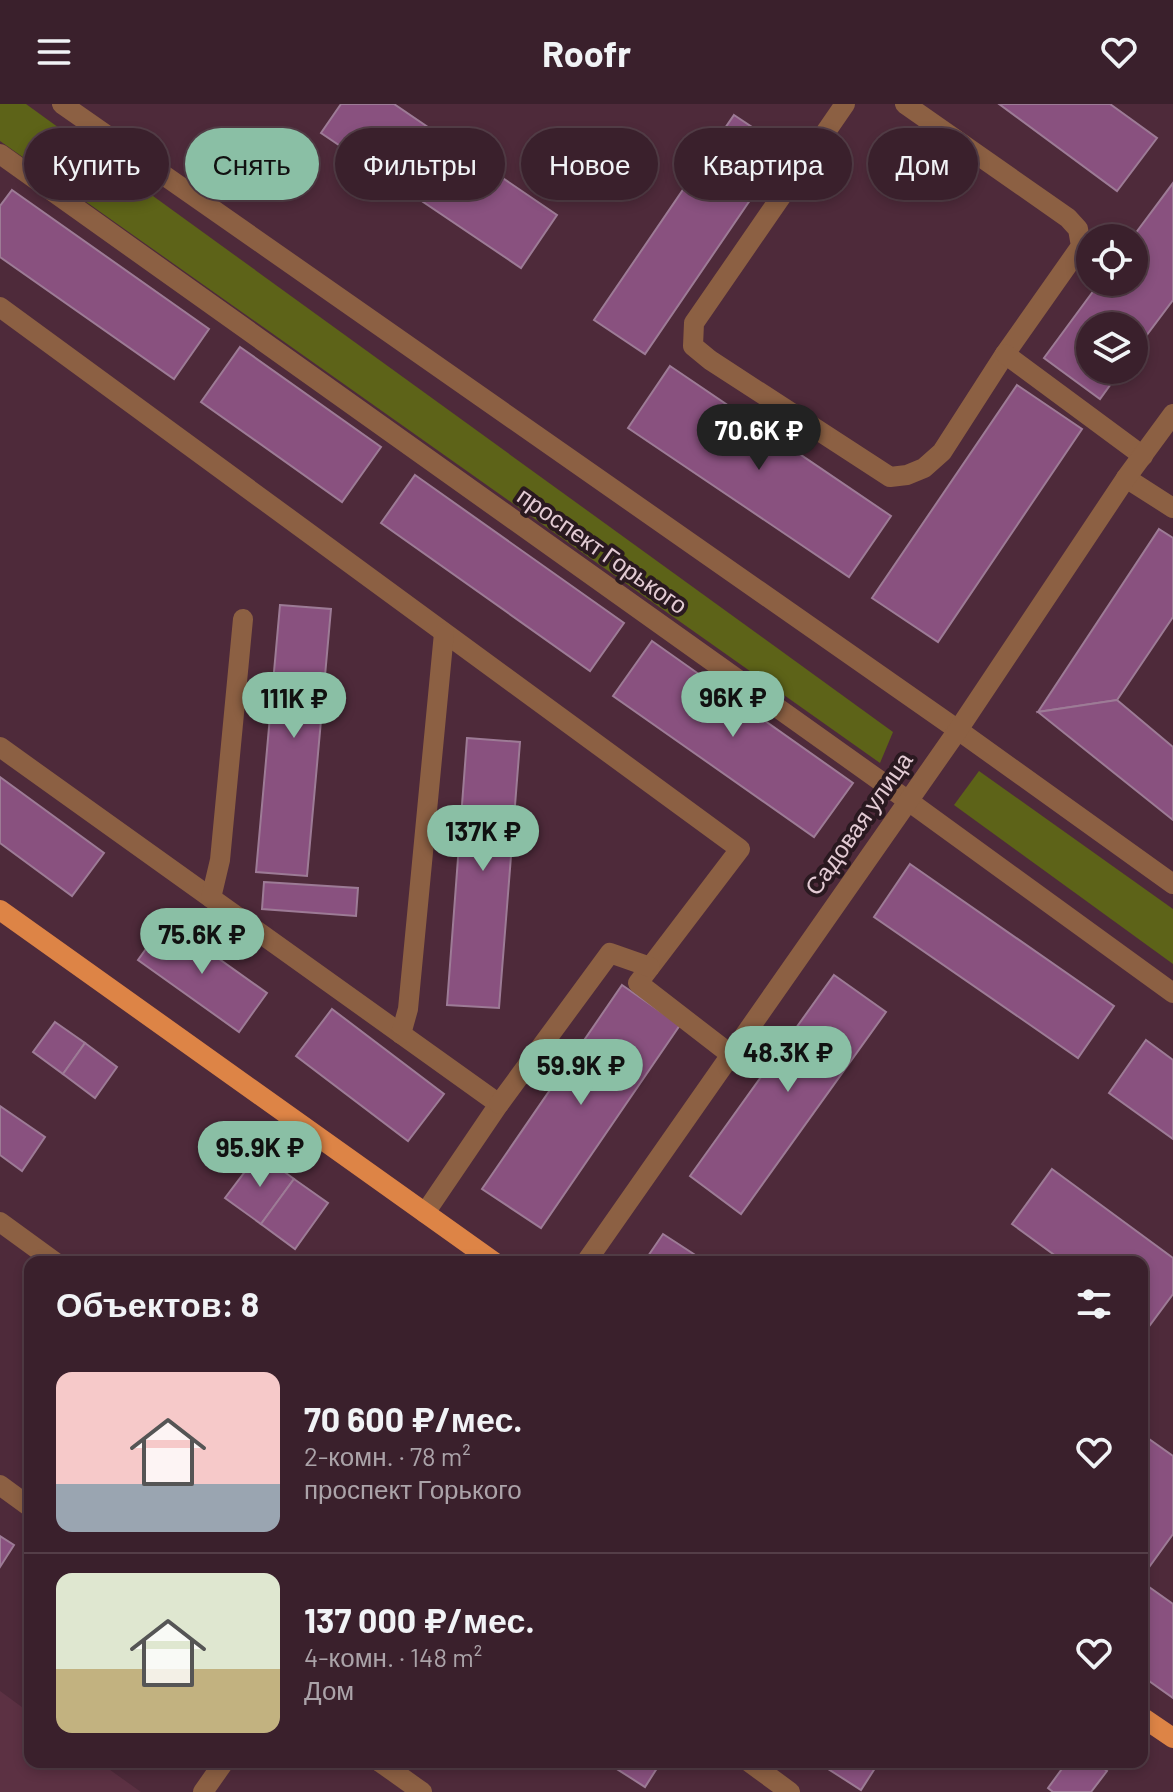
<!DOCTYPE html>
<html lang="ru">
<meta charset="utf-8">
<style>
:root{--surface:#3a202c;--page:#412834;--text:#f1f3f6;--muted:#aba3a9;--line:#543e48;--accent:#8abfa5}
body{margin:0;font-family:Barlow,sans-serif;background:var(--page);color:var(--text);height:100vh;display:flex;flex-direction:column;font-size:30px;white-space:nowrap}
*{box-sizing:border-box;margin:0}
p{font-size:26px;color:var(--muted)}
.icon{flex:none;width:44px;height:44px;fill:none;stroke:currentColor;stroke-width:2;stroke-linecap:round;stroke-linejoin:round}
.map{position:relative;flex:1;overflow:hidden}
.drawer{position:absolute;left:24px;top:1152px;width:1124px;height:512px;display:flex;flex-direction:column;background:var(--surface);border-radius:16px;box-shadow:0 4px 12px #0003,0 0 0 2px var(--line)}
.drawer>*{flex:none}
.top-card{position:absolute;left:24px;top:24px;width:1126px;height:72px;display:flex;gap:16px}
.fabs{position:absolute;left:1076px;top:120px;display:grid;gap:16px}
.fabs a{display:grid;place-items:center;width:72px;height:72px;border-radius:50%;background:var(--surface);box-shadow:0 4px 12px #0003,0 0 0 2px var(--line);font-size:40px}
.price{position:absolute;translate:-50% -68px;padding:0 18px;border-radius:28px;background:var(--accent);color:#111;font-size:26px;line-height:52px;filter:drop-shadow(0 2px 4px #0008)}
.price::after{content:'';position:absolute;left:50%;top:48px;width:24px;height:18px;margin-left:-12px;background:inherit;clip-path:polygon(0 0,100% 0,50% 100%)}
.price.active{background:#222;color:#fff}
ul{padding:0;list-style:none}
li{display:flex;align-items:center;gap:24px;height:200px;padding:0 32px}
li+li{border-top:2px solid var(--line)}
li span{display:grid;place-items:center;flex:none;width:224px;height:160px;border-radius:16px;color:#555}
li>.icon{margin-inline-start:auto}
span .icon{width:96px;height:96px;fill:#fffc;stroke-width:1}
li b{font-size:34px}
h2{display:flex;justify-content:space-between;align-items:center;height:96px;padding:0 32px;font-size:34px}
.tag{padding:0 28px;border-radius:36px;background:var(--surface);box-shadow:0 4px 12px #0003,0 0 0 2px var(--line);font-size:28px;line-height:72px}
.tag.active{background:var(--accent);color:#111}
header{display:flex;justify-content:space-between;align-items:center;height:104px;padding:0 32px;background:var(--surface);font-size:36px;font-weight:700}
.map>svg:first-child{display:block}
.built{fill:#5c3143}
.green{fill:#5d6318}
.building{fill:#89517f;stroke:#9d7b96;stroke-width:2}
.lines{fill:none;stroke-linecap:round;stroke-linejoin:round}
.minor{stroke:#8c6043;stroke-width:20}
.major{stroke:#dd8446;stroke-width:20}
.labels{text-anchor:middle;stroke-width:8;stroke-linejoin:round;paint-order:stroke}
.street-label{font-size:24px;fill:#e3cbd4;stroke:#2a1920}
</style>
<header><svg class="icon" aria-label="menu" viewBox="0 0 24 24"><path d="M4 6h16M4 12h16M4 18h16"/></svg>Roofr<svg class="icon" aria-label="heart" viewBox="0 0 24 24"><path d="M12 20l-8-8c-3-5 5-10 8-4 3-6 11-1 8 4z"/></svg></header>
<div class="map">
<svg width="1173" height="1688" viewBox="0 0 1173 1688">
<rect width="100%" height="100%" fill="#4e2a3a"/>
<polygon class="built" points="0,1587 30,1609 30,1658 99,1658 141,1688 0,1688"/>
<g class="green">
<polygon points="0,0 26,0 893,628 880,659 0,37"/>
<polygon points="979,667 1173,805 1173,860 954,701"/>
</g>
<g class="building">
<polygon points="341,0 394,0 557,111 521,164 321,29"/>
<polygon points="999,0 1110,0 1157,34 1117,87"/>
<polygon points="734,11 785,45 645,250 594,216"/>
<polygon points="1173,79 1173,196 1134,248 1134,222 1090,222 1090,266 1121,266 1100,295 1044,254 1100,178 1134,178 1132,134"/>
<polygon points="12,86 209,225 174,275 0,153 0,102"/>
<polygon points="240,243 381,343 342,398 201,298"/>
<polygon points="670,262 891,412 849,473 628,324"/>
<polygon points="1017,281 1082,325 938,538 872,494"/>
<polygon points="415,371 624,519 590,567 381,419"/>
<polygon points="1159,425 1173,434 1173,513 1117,596 1038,608"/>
<polygon points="280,501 331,505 307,772 256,768"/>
<polygon points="652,537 853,679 814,733 613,592"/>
<polygon points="1117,596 1173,643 1173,716 1038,608"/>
<polygon points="467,634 520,638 499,904 447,901"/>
<polygon points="0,673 104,749 72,792 0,739"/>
<polygon points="910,760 1114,902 1078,954 874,813"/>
<polygon points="264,778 358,784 356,812 262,805"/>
<polygon points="166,817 267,889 239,928 138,856"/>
<polygon points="834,871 886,908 741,1110 690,1072"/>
<polygon points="622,881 680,921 541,1124 482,1085"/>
<polygon points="332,905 444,990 408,1037 296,952"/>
<polygon points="55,918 85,939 63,970 33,948"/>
<polygon points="1146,936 1173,956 1173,1035 1109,989"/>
<polygon points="85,939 117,963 95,994 63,970"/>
<polygon points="0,1002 45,1033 22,1067 0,1051"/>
<polygon points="259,1049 294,1075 261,1120 225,1094"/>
<polygon points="1052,1065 1173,1154 1173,1190 1150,1221 1142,1215 1142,1158 1064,1158 1012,1120"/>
<polygon points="294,1075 328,1099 295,1145 261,1120"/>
<polygon points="663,1130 706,1158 644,1158"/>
<polygon points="1142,1330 1173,1352 1173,1430 1142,1473"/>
<polygon points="0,1432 14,1441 0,1463"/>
<polygon points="1142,1478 1173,1500 1173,1594 1142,1572"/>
<polygon points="611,1658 661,1658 645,1683 609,1660"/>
<polygon points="829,1658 879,1658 861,1686 825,1663"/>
<polygon points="1067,1658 1095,1658 1107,1667 1091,1688 1053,1688 1048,1684"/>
</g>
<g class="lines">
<g class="minor">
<polyline points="62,0 958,626 1173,780"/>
<polyline points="845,0 694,219 693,242 710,256 890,373 907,371 924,364 942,348 1005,250 1081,142 1078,125 1068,114 905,0"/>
<polyline points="0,50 907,696 1173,889"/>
<polyline points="0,203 740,745 638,879 730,950"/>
<polyline points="1005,250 1143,352"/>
<polyline points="1126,374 1173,404"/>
<polyline points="0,643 499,1000 425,1109"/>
<polyline points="211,794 220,756 243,515"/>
<polyline points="401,930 408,905 444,529"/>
<polyline points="499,1000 610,849 650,863"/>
<polyline points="0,1118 55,1158"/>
<polyline points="586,1158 958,626 1126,374 1173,310"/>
<polyline points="0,1381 30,1403"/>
<polyline points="380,1658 422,1688"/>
<polyline points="749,1658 790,1688"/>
<polyline points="203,1688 224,1658"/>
</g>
<g class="major">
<polyline points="0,806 494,1158"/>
<polyline points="1142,1613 1173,1634"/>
</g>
</g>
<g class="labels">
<g class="street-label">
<text transform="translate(602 447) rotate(35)" y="8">проспект Горького</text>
<text transform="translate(859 720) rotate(-55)" y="8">Садовая улица</text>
</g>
</g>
</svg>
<div class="fabs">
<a><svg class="icon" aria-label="locate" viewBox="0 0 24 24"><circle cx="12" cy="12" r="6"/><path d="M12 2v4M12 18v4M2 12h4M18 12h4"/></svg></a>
<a><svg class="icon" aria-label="layers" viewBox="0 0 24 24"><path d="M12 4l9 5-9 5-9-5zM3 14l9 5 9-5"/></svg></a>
</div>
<b class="price active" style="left:759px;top:368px">70.6K ₽</b>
<b class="price" style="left:733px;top:635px">96K ₽</b>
<b class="price" style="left:294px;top:636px">111K ₽</b>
<b class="price" style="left:483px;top:769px">137K ₽</b>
<b class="price" style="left:202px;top:872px">75.6K ₽</b>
<b class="price" style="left:788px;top:990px">48.3K ₽</b>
<b class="price" style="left:581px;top:1003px">59.9K ₽</b>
<b class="price" style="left:260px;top:1085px">95.9K ₽</b>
<div class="top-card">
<a class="tag">Купить</a>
<a class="tag active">Снять</a>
<a class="tag">Фильтры</a>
<a class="tag">Новое</a>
<a class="tag">Квартира</a>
<a class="tag">Дом</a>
</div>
<section class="drawer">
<h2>Объектов: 8<svg class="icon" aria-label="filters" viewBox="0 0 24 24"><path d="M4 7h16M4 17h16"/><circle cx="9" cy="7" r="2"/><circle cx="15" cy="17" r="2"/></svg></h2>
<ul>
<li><span style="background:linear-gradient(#f6c9c9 70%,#9aa5b1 0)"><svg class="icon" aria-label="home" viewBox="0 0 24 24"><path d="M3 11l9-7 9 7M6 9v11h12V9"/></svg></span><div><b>70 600 ₽/мес.</b><p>2-комн. · 78 m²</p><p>проспект Горького</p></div><svg class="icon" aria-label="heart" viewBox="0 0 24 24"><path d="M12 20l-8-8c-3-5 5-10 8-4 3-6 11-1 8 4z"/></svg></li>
<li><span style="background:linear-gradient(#dfe7d0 60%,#c2b280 0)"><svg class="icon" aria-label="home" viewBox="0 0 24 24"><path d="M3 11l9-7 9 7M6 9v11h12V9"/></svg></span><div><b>137 000 ₽/мес.</b><p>4-комн. · 148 m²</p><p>Дом</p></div><svg class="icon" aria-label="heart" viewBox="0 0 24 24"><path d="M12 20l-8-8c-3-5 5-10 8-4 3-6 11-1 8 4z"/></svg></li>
</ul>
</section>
</div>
